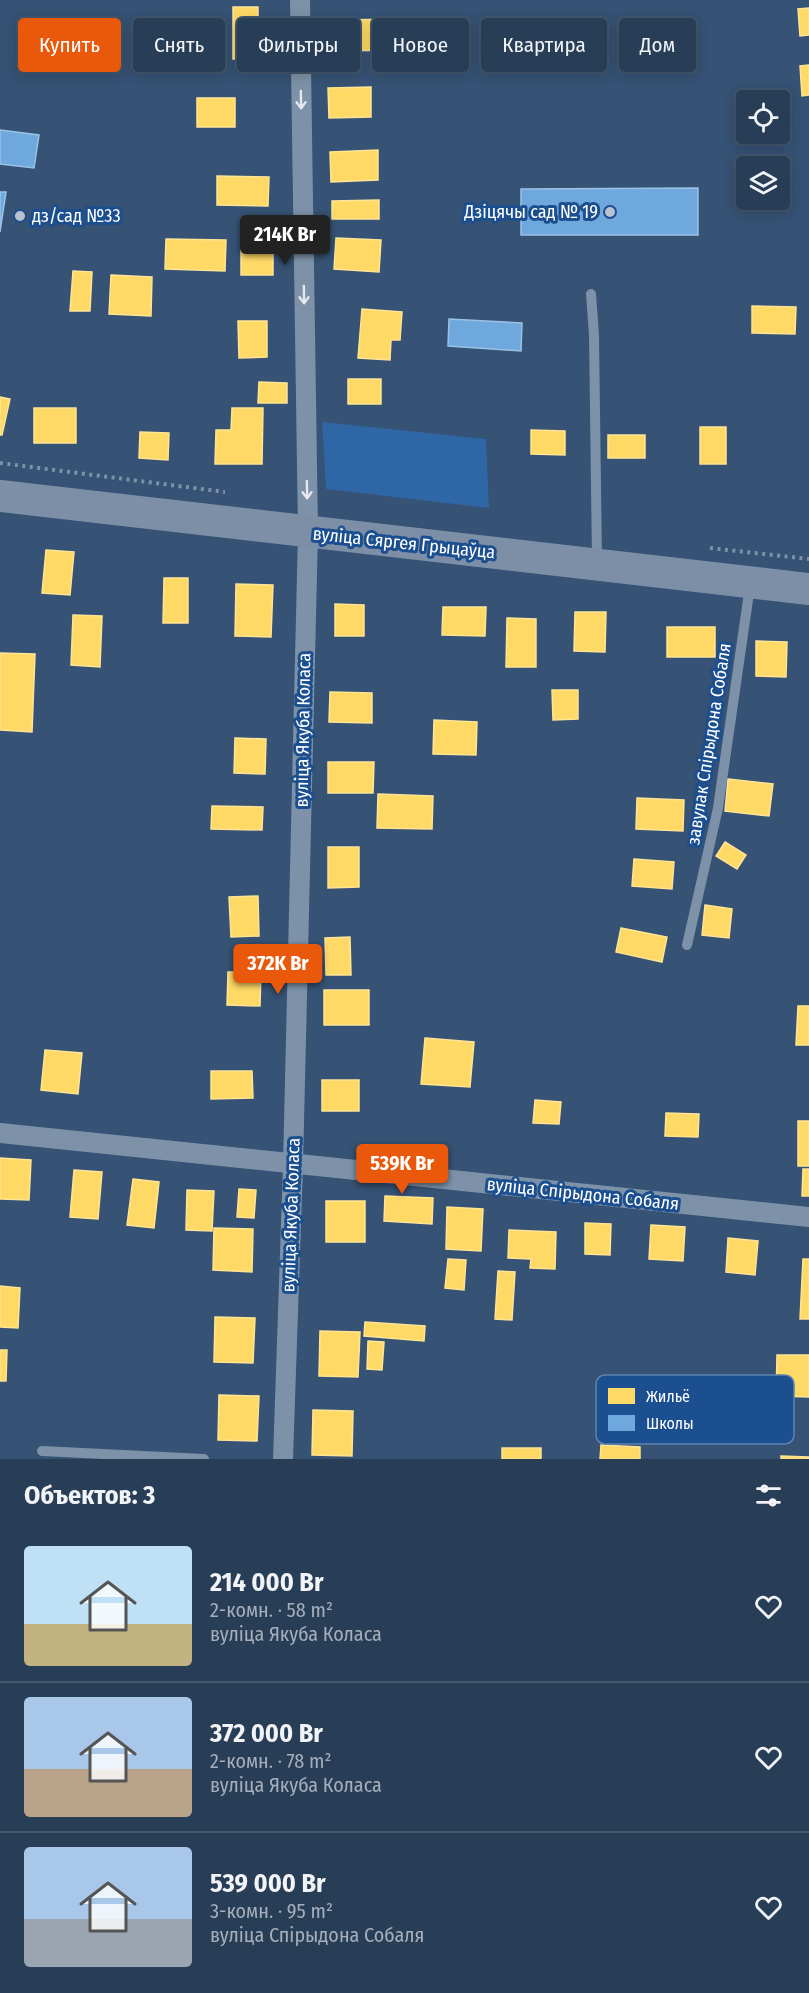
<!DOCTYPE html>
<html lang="ru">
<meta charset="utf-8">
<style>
:root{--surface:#283e57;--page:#30455d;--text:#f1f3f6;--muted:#a5aeba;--line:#44576d;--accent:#ea580c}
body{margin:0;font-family:"Fira Sans Condensed",sans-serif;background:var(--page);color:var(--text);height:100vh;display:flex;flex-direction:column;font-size:22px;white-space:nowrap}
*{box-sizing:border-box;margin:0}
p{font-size:20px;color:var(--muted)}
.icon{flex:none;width:33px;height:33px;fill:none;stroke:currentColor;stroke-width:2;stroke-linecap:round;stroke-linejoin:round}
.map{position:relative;height:1459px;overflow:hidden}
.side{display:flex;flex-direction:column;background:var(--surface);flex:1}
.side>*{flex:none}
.banner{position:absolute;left:18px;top:18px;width:774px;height:54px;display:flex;gap:12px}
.buttons{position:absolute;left:736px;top:90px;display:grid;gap:12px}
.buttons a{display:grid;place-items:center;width:54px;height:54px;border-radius:6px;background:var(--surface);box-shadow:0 3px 15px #0003,0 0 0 2px var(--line);font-size:30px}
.price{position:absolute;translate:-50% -51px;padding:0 14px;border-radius:6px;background:var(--accent);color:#fff;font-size:20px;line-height:39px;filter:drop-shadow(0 2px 3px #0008)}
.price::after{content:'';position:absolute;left:50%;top:36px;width:18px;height:14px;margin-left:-9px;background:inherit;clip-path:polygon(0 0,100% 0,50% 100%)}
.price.active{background:#222;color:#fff}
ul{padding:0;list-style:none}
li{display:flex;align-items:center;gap:18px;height:150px;padding:0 24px}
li+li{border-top:2px solid var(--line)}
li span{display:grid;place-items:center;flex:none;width:168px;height:120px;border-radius:6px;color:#555}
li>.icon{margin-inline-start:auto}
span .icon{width:72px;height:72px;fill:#fffc;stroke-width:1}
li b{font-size:26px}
h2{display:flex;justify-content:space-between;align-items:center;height:72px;padding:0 24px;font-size:26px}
.pill{padding:0 21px;border-radius:6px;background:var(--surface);box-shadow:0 3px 15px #0003,0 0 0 2px var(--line);font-size:21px;line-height:54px}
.pill.active{background:var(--accent);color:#fff}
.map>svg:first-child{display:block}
.green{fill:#2f66a5}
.homes{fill:#ffd966;stroke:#ffe494;stroke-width:1.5}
.schools{fill:#6fa8dc;stroke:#9ac2e6;stroke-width:1.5}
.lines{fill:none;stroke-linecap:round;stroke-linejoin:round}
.path{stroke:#7d92a8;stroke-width:4;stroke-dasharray:3 4.5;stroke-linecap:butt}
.lane{stroke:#7d92a8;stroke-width:10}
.street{stroke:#7d92a8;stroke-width:20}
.primary{stroke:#7d8ea7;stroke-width:32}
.oneway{stroke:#e5e9ee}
.poi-dot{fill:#b9c2ce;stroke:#1b4f8f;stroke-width:2}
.labels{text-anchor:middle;stroke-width:6;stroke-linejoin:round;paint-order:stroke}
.poi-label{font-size:18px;fill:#fff;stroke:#1b4f8f;text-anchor:end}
.street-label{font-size:18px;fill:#fff;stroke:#1b4f8f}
.key{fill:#1b4f8f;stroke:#5f84b1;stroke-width:1.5}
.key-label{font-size:16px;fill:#fff}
</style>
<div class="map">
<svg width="809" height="1459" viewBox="0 0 809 1459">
<rect width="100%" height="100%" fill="#365274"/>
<polygon class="green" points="322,422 486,439 489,508 326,489"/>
<g class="homes">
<polygon points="233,7 258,7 258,34 275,34 275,59 233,59"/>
<polygon points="809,8 809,35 800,36 798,9"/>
<polygon points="415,19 416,50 327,51 327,20"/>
<polygon points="809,65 809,95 802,96 800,66"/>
<polygon points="371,87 371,117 329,118 328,88"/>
<rect x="197" y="98" width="38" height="29"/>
<polygon points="378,150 378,180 331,182 330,152"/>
<polygon points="217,176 269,177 268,206 217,205"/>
<polygon points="379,200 379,219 332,219 332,201"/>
<polygon points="241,236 273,237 273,275 241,275"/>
<polygon points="336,238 381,240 379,272 334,269"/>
<polygon points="166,239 226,240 225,271 165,269"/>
<polygon points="73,271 92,272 90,311 70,311"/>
<polygon points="111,275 152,277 151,316 109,314"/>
<polygon points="752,306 796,307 795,334 752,333"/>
<polygon points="362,309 402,312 400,340 391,340 390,360 358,358"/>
<polygon points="238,321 267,321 267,357 239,358"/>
<rect x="348" y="379" width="33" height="25"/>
<polygon points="259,382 287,383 287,403 258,403"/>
<polygon points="0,397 10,399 2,435 0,435"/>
<rect x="34" y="408" width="42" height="35"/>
<polygon points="232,408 263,408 262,464 215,464 216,430 231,430"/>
<rect x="700" y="427" width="26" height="37"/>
<polygon points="531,430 565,431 565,455 531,454"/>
<polygon points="140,432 169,433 168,460 139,458"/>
<rect x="608" y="435" width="37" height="23"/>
<polygon points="46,550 74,552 70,595 42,593"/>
<polygon points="164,578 188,578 188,623 163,623"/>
<polygon points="236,584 273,585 271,637 235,636"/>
<polygon points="335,604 364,605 364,636 335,636"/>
<polygon points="443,607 486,607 485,636 442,635"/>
<polygon points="575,612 606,612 605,652 574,651"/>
<polygon points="73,615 102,616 100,667 71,665"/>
<polygon points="507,618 536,619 536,667 506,667"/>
<rect x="667" y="627" width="48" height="30"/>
<polygon points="756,641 787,642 786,677 756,676"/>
<polygon points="0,653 35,654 32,732 0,730"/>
<polygon points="552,690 578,690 578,719 553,720"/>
<polygon points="330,692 372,693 372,723 329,722"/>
<polygon points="434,720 477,722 476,755 433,754"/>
<polygon points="235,738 266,739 265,774 234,773"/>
<polygon points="328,762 374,762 373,793 328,793"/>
<polygon points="728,779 773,784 769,816 725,811"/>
<polygon points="378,794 433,796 432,829 377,828"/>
<polygon points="637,798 684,800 683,831 636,829"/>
<polygon points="212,806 263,807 262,830 211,829"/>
<polygon points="725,842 746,855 737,869 716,856"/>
<polygon points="328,847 359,847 359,887 328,888"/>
<polygon points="634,859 674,862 672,889 632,886"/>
<polygon points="258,896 259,936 231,937 229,897"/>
<polygon points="705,905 732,909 729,938 702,935"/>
<polygon points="621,928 667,937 662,962 616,952"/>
<polygon points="350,937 351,975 326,975 325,938"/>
<polygon points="228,972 261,972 260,1006 227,1005"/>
<rect x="324" y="990" width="45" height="35"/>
<polygon points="798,1006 809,1006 809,1045 796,1045"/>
<polygon points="425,1038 474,1042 470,1087 421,1084"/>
<polygon points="45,1050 82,1053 78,1094 41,1090"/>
<polygon points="211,1071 252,1071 253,1098 211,1099"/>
<rect x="322" y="1080" width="37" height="31"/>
<polygon points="535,1100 561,1102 559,1124 533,1123"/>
<polygon points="666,1113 699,1114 698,1137 665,1136"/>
<rect x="798" y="1121" width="11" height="45"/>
<polygon points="0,1158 31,1160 29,1200 0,1199"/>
<polygon points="803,1169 809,1169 809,1196 802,1196"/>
<polygon points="74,1170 102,1172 98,1219 70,1217"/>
<polygon points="133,1179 159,1182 154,1228 127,1225"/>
<polygon points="239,1189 256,1190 254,1218 237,1217"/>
<polygon points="187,1190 214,1191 212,1231 186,1230"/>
<polygon points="385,1196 433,1198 432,1224 384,1221"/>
<rect x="326" y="1201" width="39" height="41"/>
<polygon points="447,1207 483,1209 481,1251 446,1249"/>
<polygon points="585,1223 611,1224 610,1255 585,1254"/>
<polygon points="651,1225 685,1227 683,1261 649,1259"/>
<polygon points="214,1228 253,1229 252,1272 213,1270"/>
<polygon points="509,1230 556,1232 555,1269 530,1268 531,1259 508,1258"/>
<polygon points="728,1238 758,1241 755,1275 726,1272"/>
<polygon points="448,1259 466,1260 464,1290 445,1288"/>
<polygon points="803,1259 809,1259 809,1319 800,1319"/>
<polygon points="498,1271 515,1272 512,1320 495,1319"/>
<polygon points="0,1286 20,1288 18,1328 0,1327"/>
<polygon points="215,1317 255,1318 253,1363 214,1362"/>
<polygon points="365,1322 425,1326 424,1341 364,1336"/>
<polygon points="320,1331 360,1332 358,1377 319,1376"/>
<polygon points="368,1341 384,1342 382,1370 367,1369"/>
<polygon points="0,1350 7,1350 6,1381 0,1381"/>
<polygon points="777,1355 809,1355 809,1397 776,1396"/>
<polygon points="219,1395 259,1396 257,1441 218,1440"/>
<polygon points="313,1410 353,1411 352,1456 312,1455"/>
<polygon points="601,1445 640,1447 640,1459 600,1459"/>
<rect x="502" y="1448" width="39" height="11"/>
<polygon points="781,1456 809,1457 809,1459 781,1459"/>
</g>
<g class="schools">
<polygon points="0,130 39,135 34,168 0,164"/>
<polygon points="698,188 698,235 521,235 521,189"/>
<polygon points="0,192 6,192 0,232"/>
<polygon points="449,319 522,323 521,351 448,346"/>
</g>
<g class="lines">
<g class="path">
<polyline points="0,463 225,492"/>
<polyline points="710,548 809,559"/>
</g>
<g class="lane">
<polyline points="591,294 594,335 597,561"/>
<polyline points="687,945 718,808 750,586"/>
<polyline points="42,1451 204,1459"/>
</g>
<g class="street">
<polyline points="0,1133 809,1217"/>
<polyline points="283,1459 293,1165 308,532 300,0"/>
</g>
<polyline class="primary" points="0,496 809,589"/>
</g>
<defs><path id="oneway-shaft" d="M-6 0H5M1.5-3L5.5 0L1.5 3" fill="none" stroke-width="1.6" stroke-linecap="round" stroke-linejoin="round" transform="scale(1.5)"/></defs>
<g class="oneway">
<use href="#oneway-shaft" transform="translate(301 100) rotate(89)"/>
<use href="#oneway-shaft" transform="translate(304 295) rotate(89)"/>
<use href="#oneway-shaft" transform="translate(307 490) rotate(89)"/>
</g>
<g class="poi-dot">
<circle cx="610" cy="212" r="6"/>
<circle cx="20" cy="216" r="6"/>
</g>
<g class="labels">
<g class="poi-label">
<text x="598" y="218">Дзіцячы сад № 19</text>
<text x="32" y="222" text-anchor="start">дз/сад №33</text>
</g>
<g class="street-label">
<text transform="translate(404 543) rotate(6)" y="6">вуліца Сяргея Грыцаўца</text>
<text transform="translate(303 730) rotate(-89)" y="6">вуліца Якуба Коласа</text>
<text transform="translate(709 744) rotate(-81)" y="6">завулак Спірыдона Собаля</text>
<text transform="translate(583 1194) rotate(6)" y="6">вуліца Спірыдона Собаля</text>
<text transform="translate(291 1215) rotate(-88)" y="6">вуліца Якуба Коласа</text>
</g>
</g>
<rect x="596" y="1375" width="198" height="69" rx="9" class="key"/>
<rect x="608" y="1388" width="27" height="16" fill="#ffd966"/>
<rect x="608" y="1415" width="27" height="16" fill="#6fa8dc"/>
<g class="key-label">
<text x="646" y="1402">Жильё</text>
<text x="646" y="1429">Школы</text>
</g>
</svg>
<div class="buttons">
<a><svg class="icon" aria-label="locate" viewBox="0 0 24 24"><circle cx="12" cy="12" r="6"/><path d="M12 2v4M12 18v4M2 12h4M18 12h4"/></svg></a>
<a><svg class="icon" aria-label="layers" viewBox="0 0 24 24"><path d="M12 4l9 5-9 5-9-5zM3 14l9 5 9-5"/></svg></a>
</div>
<b class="price active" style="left:285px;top:266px">214K Br</b>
<b class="price" style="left:278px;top:995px">372K Br</b>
<b class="price" style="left:402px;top:1195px">539K Br</b>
<div class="banner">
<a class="pill active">Купить</a>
<a class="pill">Снять</a>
<a class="pill">Фильтры</a>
<a class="pill">Новое</a>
<a class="pill">Квартира</a>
<a class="pill">Дом</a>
</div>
</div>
<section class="side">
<h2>Объектов: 3<svg class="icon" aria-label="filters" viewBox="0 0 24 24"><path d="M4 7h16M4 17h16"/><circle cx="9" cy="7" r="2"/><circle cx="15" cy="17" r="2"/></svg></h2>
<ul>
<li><span style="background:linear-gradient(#bfe0f5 65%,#c2b280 0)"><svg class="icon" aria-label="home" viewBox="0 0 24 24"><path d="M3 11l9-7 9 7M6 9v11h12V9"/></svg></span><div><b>214 000 Br</b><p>2-комн. · 58 m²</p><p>вуліца Якуба Коласа</p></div><svg class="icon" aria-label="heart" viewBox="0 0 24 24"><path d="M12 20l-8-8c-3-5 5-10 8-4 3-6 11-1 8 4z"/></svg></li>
<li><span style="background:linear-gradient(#a9c7e8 60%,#b9a48a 0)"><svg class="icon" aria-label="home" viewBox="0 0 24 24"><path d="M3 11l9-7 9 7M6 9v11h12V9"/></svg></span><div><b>372 000 Br</b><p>2-комн. · 78 m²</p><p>вуліца Якуба Коласа</p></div><svg class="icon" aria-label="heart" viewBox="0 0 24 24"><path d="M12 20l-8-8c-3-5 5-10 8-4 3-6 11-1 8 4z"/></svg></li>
<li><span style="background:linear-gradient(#a9c7e8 60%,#9aa5b1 0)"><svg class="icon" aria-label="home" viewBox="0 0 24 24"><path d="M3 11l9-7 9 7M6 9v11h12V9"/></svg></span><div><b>539 000 Br</b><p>3-комн. · 95 m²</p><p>вуліца Спірыдона Собаля</p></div><svg class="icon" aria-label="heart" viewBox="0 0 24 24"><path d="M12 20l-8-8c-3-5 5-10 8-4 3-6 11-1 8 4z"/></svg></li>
</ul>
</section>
